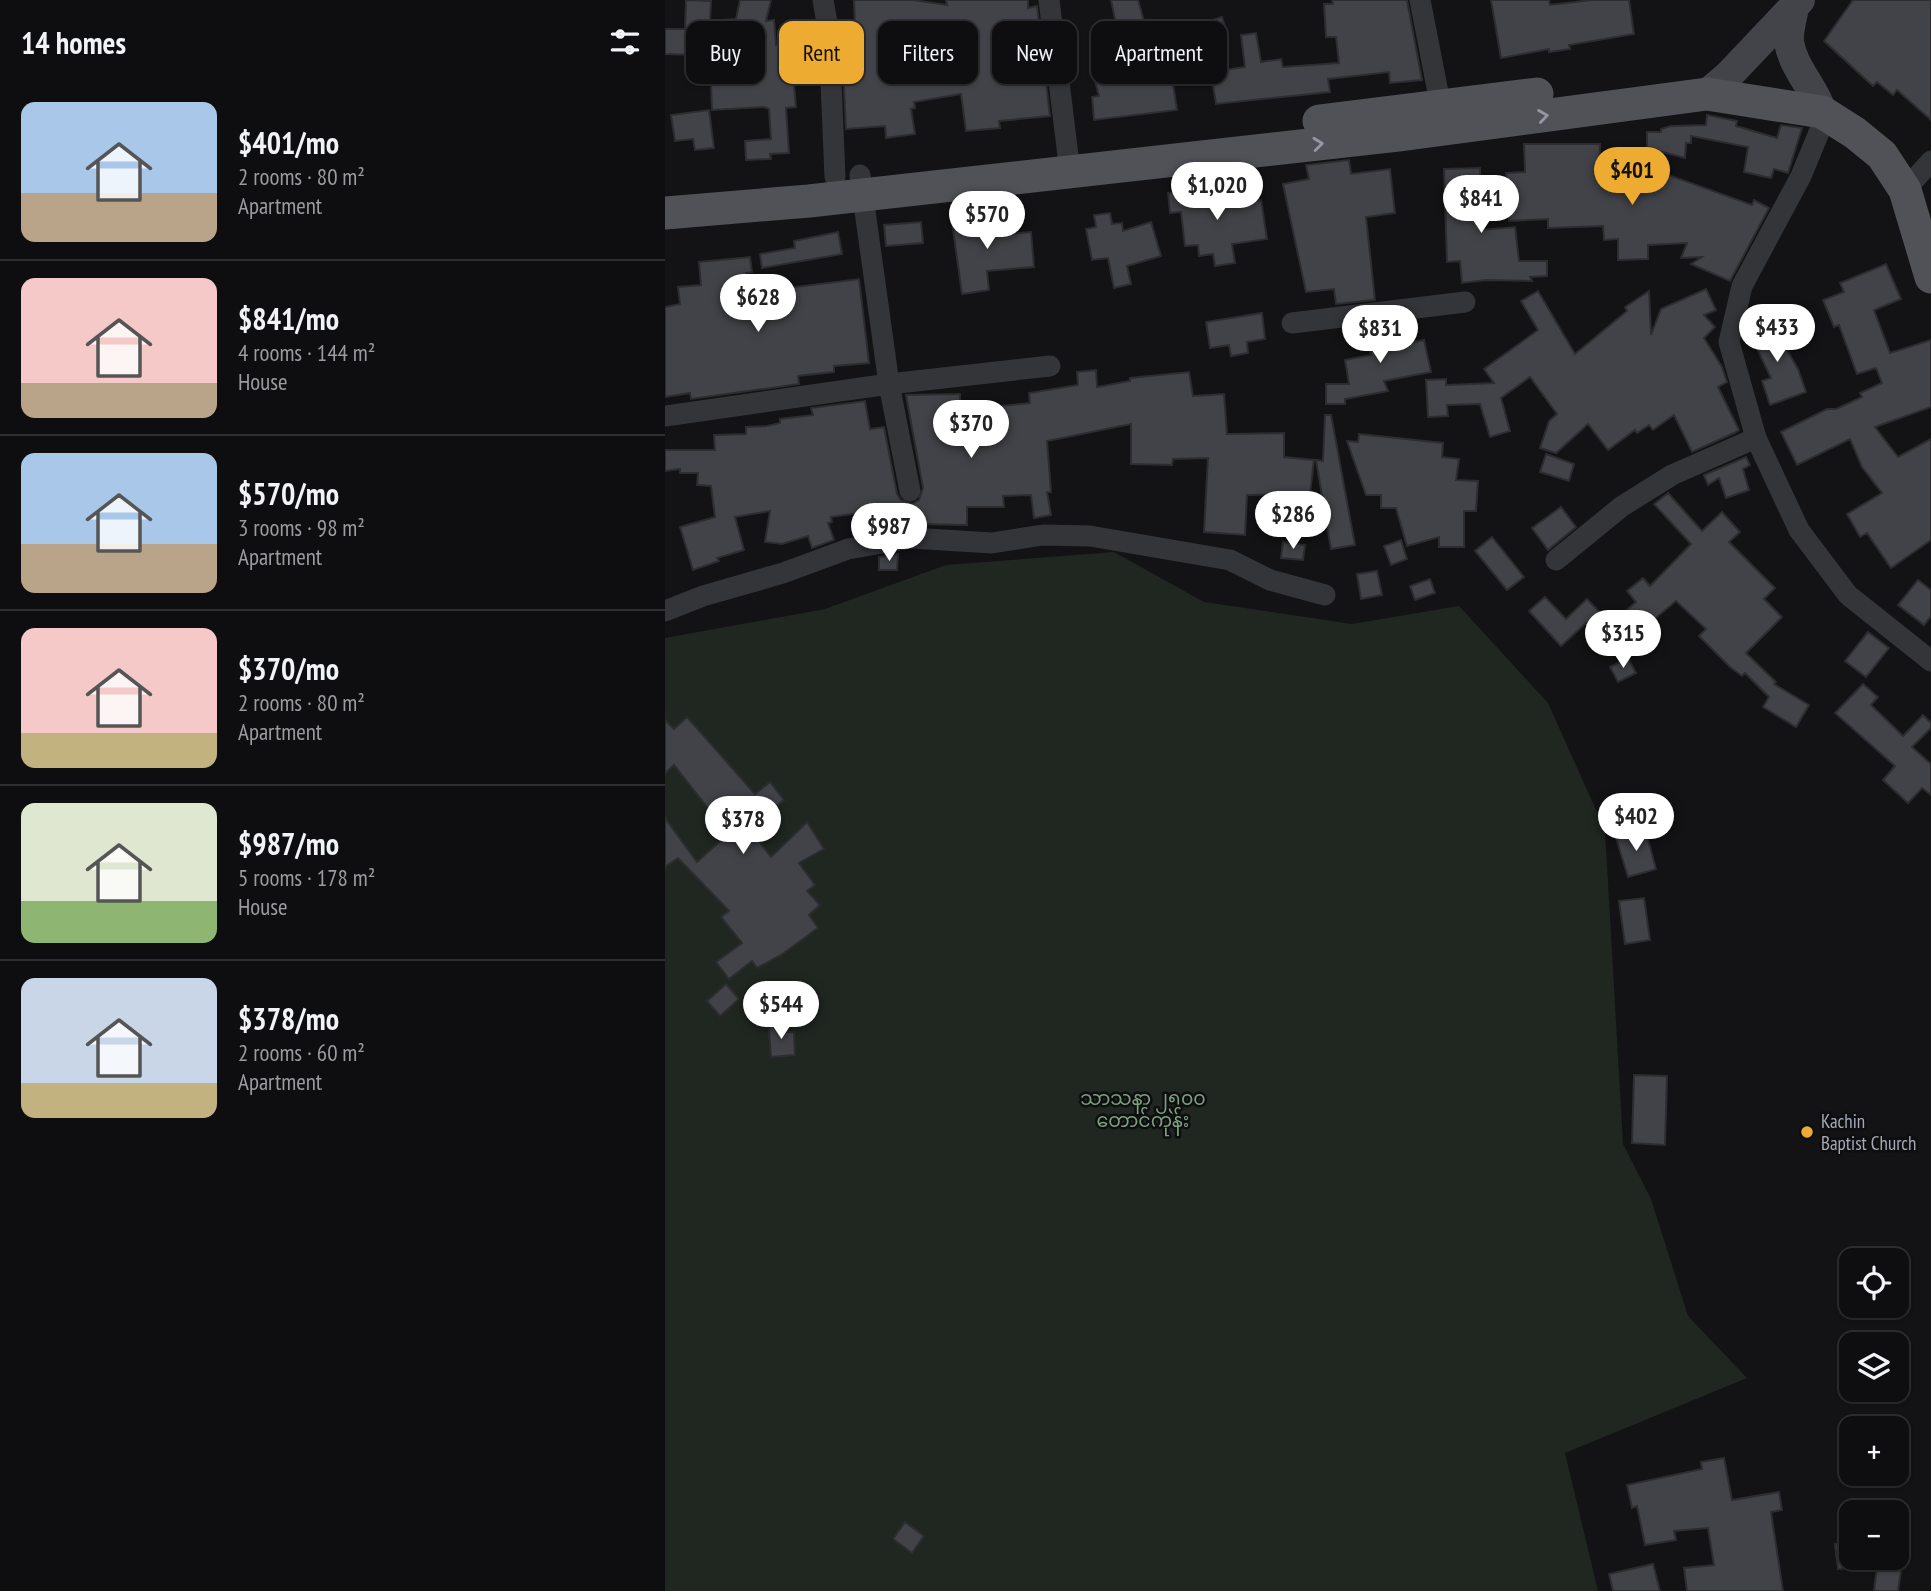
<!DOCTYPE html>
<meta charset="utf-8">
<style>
:root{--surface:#0e0e10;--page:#171719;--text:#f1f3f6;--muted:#9b9c9f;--line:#2e2e30;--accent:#edab32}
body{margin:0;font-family:"PT Sans Narrow","Noto Sans Myanmar",sans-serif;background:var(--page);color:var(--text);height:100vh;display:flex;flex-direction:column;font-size:26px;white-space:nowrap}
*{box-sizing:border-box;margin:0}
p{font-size:23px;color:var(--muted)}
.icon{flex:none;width:38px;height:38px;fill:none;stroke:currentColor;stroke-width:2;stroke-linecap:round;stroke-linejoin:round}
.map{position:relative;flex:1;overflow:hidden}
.drawer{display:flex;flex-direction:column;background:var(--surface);width:665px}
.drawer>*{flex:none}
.guide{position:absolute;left:21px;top:21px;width:665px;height:63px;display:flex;gap:14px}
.buttons{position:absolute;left:1174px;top:1248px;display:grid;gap:14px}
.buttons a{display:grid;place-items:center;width:70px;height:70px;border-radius:14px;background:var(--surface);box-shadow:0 2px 5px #0004,0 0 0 2px var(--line);font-size:35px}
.price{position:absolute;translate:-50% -60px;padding:0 16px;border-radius:24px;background:#fff;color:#222;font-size:23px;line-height:46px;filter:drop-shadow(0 2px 4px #0008)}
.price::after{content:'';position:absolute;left:50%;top:42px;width:21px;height:16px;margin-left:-10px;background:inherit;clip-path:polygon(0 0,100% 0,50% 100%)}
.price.current{background:var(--accent);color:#111}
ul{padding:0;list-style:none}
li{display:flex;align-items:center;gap:21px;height:175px;padding:0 21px}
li+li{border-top:2px solid var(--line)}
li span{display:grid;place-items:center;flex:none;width:196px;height:140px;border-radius:14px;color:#555}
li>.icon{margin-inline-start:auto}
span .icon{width:84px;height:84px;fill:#fffc;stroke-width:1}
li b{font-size:30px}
h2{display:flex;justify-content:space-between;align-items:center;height:84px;padding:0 21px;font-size:30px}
.chip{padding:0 24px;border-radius:14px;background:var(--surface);box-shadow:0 2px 5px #0004,0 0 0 2px var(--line);font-size:24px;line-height:63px}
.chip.current{background:var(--accent);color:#111}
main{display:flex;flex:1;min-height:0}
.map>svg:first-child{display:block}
.green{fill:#1f2720}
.building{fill:#424348;stroke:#2d2d31;stroke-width:2}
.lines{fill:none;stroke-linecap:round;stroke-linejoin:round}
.minor{stroke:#343539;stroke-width:21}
.secondary{stroke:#424449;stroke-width:30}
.primary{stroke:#505258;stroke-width:33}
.oneway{stroke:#9498a2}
.poi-dot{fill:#edab32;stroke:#0e0e10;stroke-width:2.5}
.labels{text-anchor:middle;stroke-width:5;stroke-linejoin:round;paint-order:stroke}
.park-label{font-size:19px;fill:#7c9f7e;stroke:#0e0e10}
.poi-label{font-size:19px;fill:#a5aab5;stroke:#0e0e10;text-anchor:start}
</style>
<main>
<section class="drawer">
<h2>14 homes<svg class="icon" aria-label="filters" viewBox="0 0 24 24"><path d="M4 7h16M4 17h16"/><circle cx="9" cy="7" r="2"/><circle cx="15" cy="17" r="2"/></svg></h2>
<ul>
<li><span style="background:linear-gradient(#a9c7e8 65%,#b9a48a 0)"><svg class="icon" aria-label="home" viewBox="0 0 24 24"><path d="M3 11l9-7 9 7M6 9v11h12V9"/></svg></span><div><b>$401/mo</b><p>2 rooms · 80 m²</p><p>Apartment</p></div></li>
<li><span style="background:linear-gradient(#f6c9c9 75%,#b9a48a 0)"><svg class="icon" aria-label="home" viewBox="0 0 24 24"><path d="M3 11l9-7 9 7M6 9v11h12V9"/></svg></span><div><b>$841/mo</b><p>4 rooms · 144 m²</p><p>House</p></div></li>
<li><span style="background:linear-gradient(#a9c7e8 65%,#b9a48a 0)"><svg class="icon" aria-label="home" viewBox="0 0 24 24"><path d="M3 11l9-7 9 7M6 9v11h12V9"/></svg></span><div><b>$570/mo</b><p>3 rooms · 98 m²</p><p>Apartment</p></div></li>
<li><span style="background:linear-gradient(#f6c9c9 75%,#c2b280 0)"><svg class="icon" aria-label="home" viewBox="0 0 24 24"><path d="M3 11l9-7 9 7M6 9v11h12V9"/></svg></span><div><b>$370/mo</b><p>2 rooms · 80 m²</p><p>Apartment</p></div></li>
<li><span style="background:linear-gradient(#dfe7d0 70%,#8fb573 0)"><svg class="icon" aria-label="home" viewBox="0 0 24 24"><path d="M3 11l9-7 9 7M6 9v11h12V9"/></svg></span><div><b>$987/mo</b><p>5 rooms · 178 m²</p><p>House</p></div></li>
<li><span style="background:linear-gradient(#c9d6e8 75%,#c2b280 0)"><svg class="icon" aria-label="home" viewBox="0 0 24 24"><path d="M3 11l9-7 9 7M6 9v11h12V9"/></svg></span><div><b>$378/mo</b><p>2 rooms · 60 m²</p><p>Apartment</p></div></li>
</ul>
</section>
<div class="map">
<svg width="1266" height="1591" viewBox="0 0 1266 1591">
<rect width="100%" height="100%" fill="#131315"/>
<polygon class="green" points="449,552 539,602 687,624 794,606 883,703 940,830 958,1144 986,1199 1023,1316 1082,1378 900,1453 933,1591 0,1591 0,638 160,609 281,565"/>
<g class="building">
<polygon points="21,0 46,1 45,21 71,19 75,0 106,0 101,21 109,20 111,45 143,43 145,61 149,60 152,67 153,82 129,85 131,107 121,108 124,153 105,154 106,159 81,160 80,141 106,139 104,109 99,107 47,110 46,83 74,82 74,48 28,51 27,55 0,54 0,29 20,29"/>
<polygon points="189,0 248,0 282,5 281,0 363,0 363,8 372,6 385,116 334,121 335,128 301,131 296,94 249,102 250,108 246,109 250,134 221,138 220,126 181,129 176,25 190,25"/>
<polygon points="446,0 473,0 483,35 528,21 530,26 557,17 563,36 536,45 541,60 506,71 512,110 429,120 427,97 434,96 426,66 458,58"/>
<polygon points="667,0 742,0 757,80 725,83 724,72 663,79 665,92 551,104 546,72 580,67 576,35 591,33 596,62 616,59 618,67 674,63 671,37 661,37 659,4 668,4"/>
<polygon points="826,0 884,0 885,5 927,0 964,0 969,34 904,45 905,49 884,52 884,49 836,58"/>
<polygon points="1188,0 1266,0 1266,120 1232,90 1228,95 1212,82 1208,86 1159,41"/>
<polygon points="44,110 49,148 30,150 28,139 10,141 6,115"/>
<polygon points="1042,115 1072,121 1071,126 1112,138 1116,125 1137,128 1123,173 1109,169 1106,178 1079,172 1083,147 1026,136 1026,143 1021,143 1020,158 982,148 982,132 996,132 996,129 1006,126 1041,125"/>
<polygon points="859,144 935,144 934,176 983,176 984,168 1087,205 1089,200 1104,208 1065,281 1026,264 1037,257 1016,258 1022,243 983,245 983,259 953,260 953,239 939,240 938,226 883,228 883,219 844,221 841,173 860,172"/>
<polygon points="684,160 686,174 725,169 730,213 701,217 710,300 671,304 669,289 641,292 618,184 644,179 641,165"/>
<polygon points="815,168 817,230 850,227 854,261 882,261 882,276 865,277 867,281 821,280 797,283 795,261 782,262 779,169"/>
<polygon points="562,186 564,205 596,200 602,239 567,244 570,263 550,266 548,254 534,256 533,245 520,246 516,212 505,213 503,193"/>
<polygon points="319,212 321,236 366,232 369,267 322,271 324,290 297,294 286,215"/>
<polygon points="445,213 447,224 457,223 458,231 486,222 496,256 462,266 466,284 449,288 443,258 427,260 421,229 431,227 429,215"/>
<polygon points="256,222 258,243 221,246 219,225"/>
<polygon points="173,232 177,254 97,268 95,254 130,248 129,241"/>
<polygon points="85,257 87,272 81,273 85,308 124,306 122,288 194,279 204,363 169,366 169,372 133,376 134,384 26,399 25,393 0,397 0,307 15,304 13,287 36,285 34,262"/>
<polygon points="1221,264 1236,299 1209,310 1225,353 1266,340 1266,407 1210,427 1233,457 1266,439 1266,540 1226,568 1202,533 1195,537 1182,514 1217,493 1197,467 1185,439 1132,465 1116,432 1162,409 1171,409 1197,397 1195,393 1217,383 1211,368 1192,374 1174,325 1169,327 1158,300 1179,292 1175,283"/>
<polygon points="1041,289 1051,310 1039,315 1050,327 1039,338 1057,367 1062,382 1053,387 1074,430 1069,433 1027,452 1009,415 988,430 984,425 972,433 970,430 943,450 923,424 891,453 875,448 884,421 892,414 865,377 836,398 845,431 825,437 815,404 782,405 783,416 763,417 761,380 781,379 781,385 829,383 819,369 873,330 856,301 873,291 910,354 962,311 960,307 984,291 986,335 996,309"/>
<polygon points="597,313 600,339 582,342 583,353 566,356 564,345 545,348 541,322"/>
<polygon points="1104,319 1133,369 1141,392 1105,405 1097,381 1106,378 1083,330"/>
<polygon points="735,323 739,344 759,340 766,372 719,381 723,391 680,399 680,404 661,404 661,384 684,384 680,360 706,355 701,327"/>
<polygon points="431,370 432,387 465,381 465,378 524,372 528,396 559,394 562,434 619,433 619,457 649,460 645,494 582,495 580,535 539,532 543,458 508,459 507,465 466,464 466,424 382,441 386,492 382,492 386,515 369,518 366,495 338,496 339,507 302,507 302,525 250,524 250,514 215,515 215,510 166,517 167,522 163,523 169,540 147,548 143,536 117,544 100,542 105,511 70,517 79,550 52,558 54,561 28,570 15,527 50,517 46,486 32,485 33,473 15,473 15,469 0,471 0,450 50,450 49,435 81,434 81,427 102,426 115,423 115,419 148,415 146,408 200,401 205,429 219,427 232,494 236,500 247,504 254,500 258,488 241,395 295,394 295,410 365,403 364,393 413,385 412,372"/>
<polygon points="660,415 666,415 690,545 666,549 651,460 658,461"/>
<polygon points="694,434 778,443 777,457 794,459 791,480 813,481 811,511 799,511 799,547 774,547 774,537 742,546 731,508 716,508 716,495 701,495 682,441 693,442"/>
<polygon points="881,454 909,464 904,481 875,472"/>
<polygon points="1081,457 1085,465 1078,469 1084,490 1061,498 1054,478 1043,485 1039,475"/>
<polygon points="1003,493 1037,531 1057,512 1075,532 1064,542 1110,588 1099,599 1117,617 1081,653 1111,682 1109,684 1144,705 1131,727 1098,707 1104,697 1080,673 1077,676 1065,667 1034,636 1041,629 1011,601 975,631 958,613 971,602 962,591 978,578 985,586 1026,544 989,504"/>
<polygon points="896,507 911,527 883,550 867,528"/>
<polygon points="827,537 859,577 842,590 810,551"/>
<polygon points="736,540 742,559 726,565 719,546"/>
<polygon points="618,542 640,545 638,560 616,558"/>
<polygon points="233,554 232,570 214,570 214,557"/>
<polygon points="712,571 717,595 696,599 692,574"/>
<polygon points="765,579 770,593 750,600 745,586"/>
<polygon points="1253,580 1266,590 1266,616 1259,625 1233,605"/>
<polygon points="880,597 901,619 922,599 943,621 930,633 921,623 896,646 864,611"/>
<polygon points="1203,632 1224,648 1201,677 1180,661"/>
<polygon points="963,658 971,673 953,682 945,667"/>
<polygon points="1198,684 1213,697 1206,705 1238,736 1258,715 1266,723 1266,728 1247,747 1266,764 1266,795 1257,788 1243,803 1218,780 1230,766 1170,713"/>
<polygon points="22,717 90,794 105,782 119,800 84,828 106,857 142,822 159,849 134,863 150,885 142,891 155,905 144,915 153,928 116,955 92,968 87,961 64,979 51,962 77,943 56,917 64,911 13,858 0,867 0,818 32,862 63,834 9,765 0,773 0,720 9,729"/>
<polygon points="980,829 991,869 963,877 951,838"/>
<polygon points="979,898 985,940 960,944 954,901"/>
<polygon points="61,984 74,999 55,1016 42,1001"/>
<polygon points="103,1017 119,1032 129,1032 130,1055 106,1057"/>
<polygon points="969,1075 1002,1076 1000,1145 967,1143"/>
<polygon points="1059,1458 1067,1500 1114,1492 1117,1510 1106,1512 1118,1591 1022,1591 1019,1568 1049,1565 1043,1528 1009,1531 1011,1540 980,1545 972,1506 967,1508 962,1485 1037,1469 1036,1462"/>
<polygon points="240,1522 259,1536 247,1553 228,1539"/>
<polygon points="1186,1542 1186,1568 1173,1569 1170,1544"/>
<polygon points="988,1564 995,1591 948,1591 944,1574"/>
<polygon points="1212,1567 1236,1570 1233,1591 1209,1591"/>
</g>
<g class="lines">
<g class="minor">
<polyline points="158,0 164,34 170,177"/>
<polyline points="384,0 405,172"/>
<polyline points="755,0 778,118"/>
<polyline points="1157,112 1155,130 1136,176 1077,286 1064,342 1091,438 1134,530 1183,595 1266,661"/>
<polyline points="195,175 224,384 245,491"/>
<polyline points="1240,190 1266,161"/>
<polyline points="627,323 800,302"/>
<polyline points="0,416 224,384 385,366"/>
<polyline points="891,560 956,507 1007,475 1091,438"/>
<polyline points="0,611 38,596 118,573 183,549 246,538 327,543 378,535 425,536 565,560 605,580 660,595"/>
</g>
<g class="secondary">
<path d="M1129,8C1127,18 1123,31 1124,42C1128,68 1149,87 1157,112"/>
<polyline points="1042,94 1063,76 1135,0"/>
</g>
<g class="primary">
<polyline points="654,121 872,94"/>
<polyline points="0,213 144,201 733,135 1042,94 1157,112 1190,133 1217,155 1240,190 1266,277"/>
</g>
</g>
<defs><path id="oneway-chevron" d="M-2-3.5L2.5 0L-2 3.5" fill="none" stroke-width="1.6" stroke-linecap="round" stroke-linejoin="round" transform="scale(1.75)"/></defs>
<g class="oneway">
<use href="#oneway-chevron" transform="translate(878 116) rotate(-8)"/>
<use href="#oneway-chevron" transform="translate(653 144) rotate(-6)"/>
</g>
<circle class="poi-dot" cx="1142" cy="1132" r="7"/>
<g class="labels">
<g class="park-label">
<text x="478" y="1105">သာသနာ ၂၅၀၀<tspan x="478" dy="22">တောင်ကုန်း</tspan></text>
</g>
<g class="poi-label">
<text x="1156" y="1128">Kachin<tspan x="1156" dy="22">Baptist Church</tspan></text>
</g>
</g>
</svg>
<div class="buttons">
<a><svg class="icon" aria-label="locate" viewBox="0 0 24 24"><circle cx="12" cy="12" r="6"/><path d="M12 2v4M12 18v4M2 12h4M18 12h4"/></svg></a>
<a><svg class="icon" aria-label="layers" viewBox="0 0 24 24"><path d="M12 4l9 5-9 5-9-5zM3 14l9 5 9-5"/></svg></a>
<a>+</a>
<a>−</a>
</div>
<b class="price current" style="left:967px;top:207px">$401</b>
<b class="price" style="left:552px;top:222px">$1,020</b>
<b class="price" style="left:816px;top:235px">$841</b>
<b class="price" style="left:322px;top:251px">$570</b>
<b class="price" style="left:93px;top:334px">$628</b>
<b class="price" style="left:1112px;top:364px">$433</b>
<b class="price" style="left:715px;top:365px">$831</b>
<b class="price" style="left:306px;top:460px">$370</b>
<b class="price" style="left:628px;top:551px">$286</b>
<b class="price" style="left:224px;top:563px">$987</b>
<b class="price" style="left:958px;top:670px">$315</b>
<b class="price" style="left:971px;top:853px">$402</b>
<b class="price" style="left:78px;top:856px">$378</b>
<b class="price" style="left:116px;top:1041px">$544</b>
<div class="guide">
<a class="chip">Buy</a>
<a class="chip current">Rent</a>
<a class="chip">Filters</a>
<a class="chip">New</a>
<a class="chip">Apartment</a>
</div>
</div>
</main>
